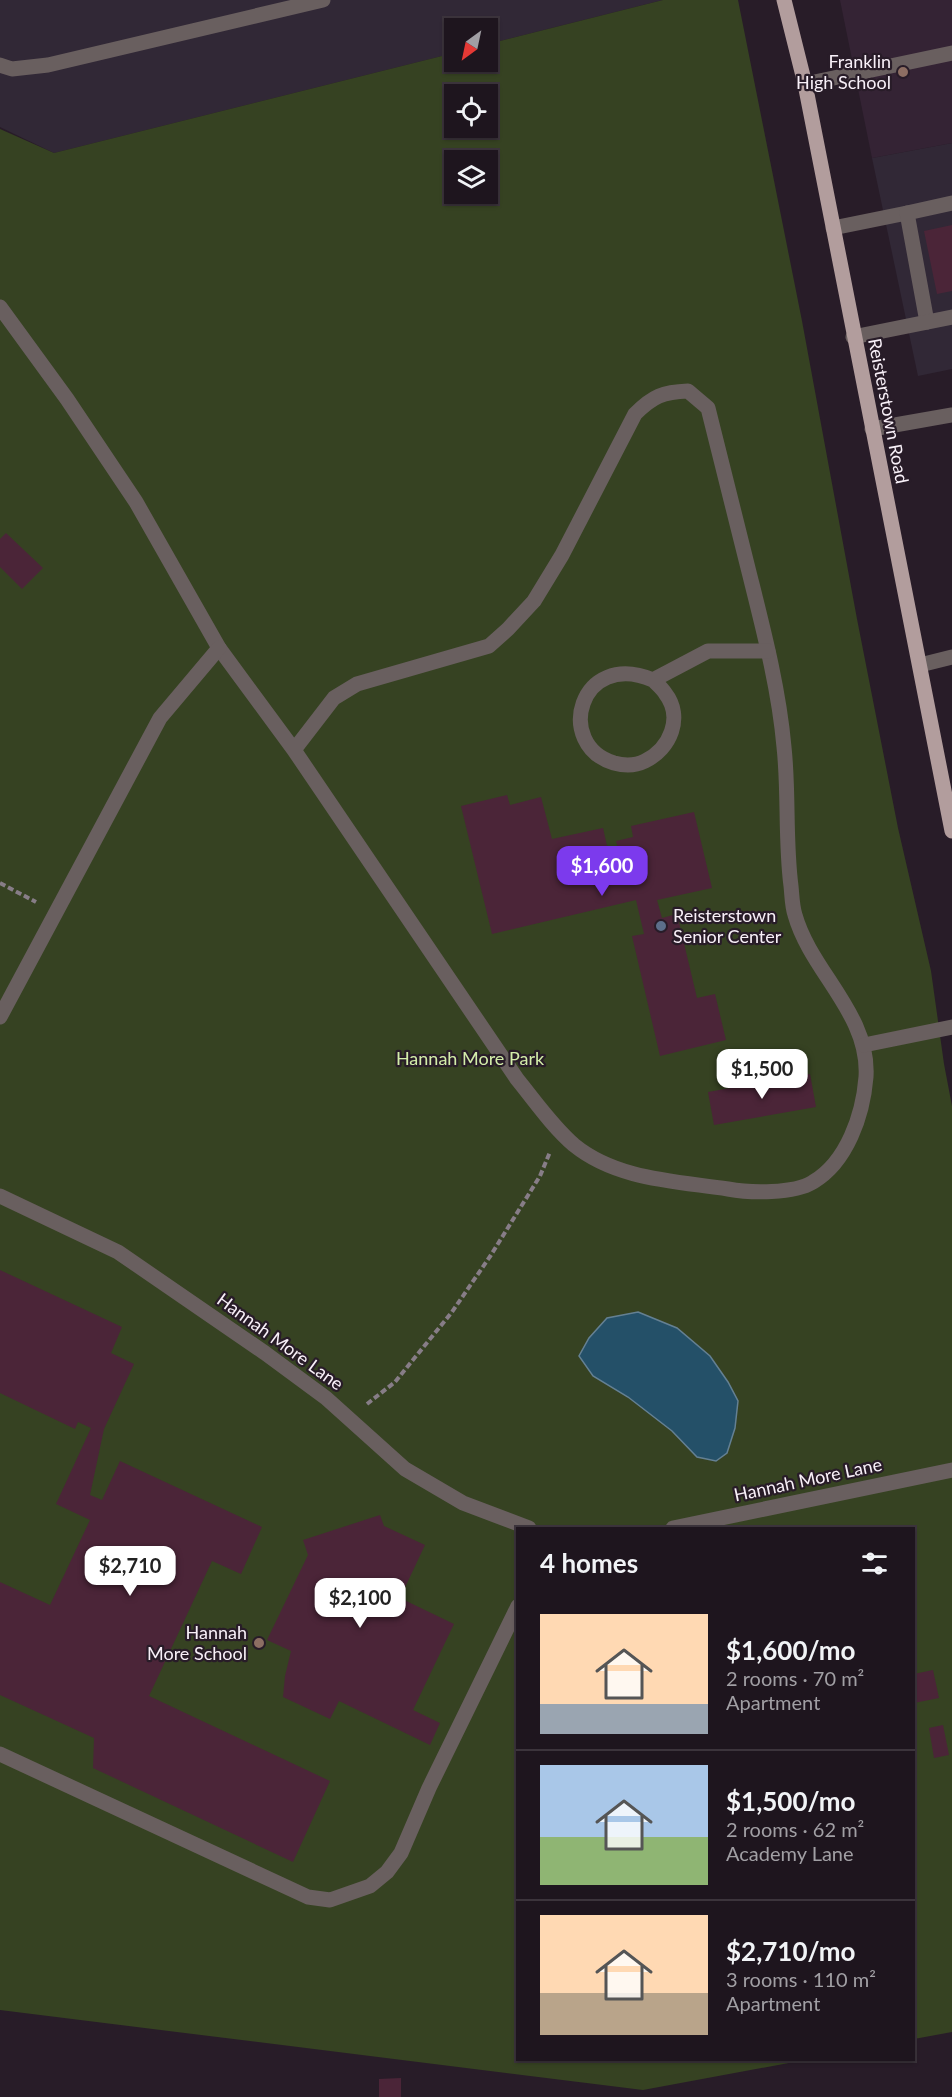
<!DOCTYPE html>
<meta charset="utf-8">
<style>
:root{--surface:#1e151e;--page:#261e27;--text:#f1f3f6;--muted:#a19fa4;--line:#3c343c;--accent:#7c3aed}
body{margin:0;font-family:Lato,sans-serif;background:var(--page);color:var(--text);height:100vh;display:flex;flex-direction:column;font-size:22px;white-space:nowrap}
*{box-sizing:border-box;margin:0}
p{font-size:20px;color:var(--muted)}
.icon{flex:none;width:33px;height:33px;fill:none;stroke:currentColor;stroke-width:2;stroke-linecap:round;stroke-linejoin:round}
.map{position:relative;flex:1;overflow:hidden}
.drawer{position:absolute;left:516px;top:1527px;width:399px;height:534px;display:flex;flex-direction:column;background:var(--surface);border-radius:0px;box-shadow:0 2px 4px #0004,0 0 0 2px var(--line)}
.drawer>*{flex:none}
.needle{width:39px;rotate:213deg}
.tools{position:absolute;left:444px;top:18px;display:grid;gap:12px}
.tools a{display:grid;place-items:center;width:54px;height:54px;border-radius:0px;background:var(--surface);box-shadow:0 2px 4px #0004,0 0 0 2px var(--line);font-size:30px}
.price{position:absolute;translate:-50% -51px;padding:0 14px;border-radius:12px;background:#fff;color:#222;font-size:20px;line-height:39px;filter:drop-shadow(0 2px 3px #0008)}
.price::after{content:'';position:absolute;left:50%;top:36px;width:18px;height:14px;margin-left:-9px;background:inherit;clip-path:polygon(0 0,100% 0,50% 100%)}
.price.current{background:var(--accent);color:#fff}
ul{padding:0;list-style:none}
li{display:flex;align-items:center;gap:18px;height:150px;padding:0 24px}
li+li{border-top:2px solid var(--line)}
li span{display:grid;place-items:center;flex:none;width:168px;height:120px;border-radius:0px;color:#555}
li>.icon{margin-inline-start:auto}
span .icon{width:72px;height:72px;fill:#fffc;stroke-width:1}
li b{font-size:26px}
h2{display:flex;justify-content:space-between;align-items:center;height:72px;padding:0 24px;font-size:26px}
.map>svg:first-child{display:block}
.commercial{fill:#312836}
.built{fill:#342334}
.green{fill:#364222;fill-rule:evenodd}
.water{fill:#245068;stroke:#648093;stroke-width:1.5}
.building{fill:#4b2538}
.lines{fill:none;stroke-linecap:round;stroke-linejoin:round}
.path{stroke:#877d87;stroke-width:4;stroke-dasharray:6 3;stroke-linecap:butt}
.minor{stroke:#695f5f;stroke-width:15}
.major{stroke:#b29d9d;stroke-width:15}
.education-dot{fill:#8d6e63;stroke:#281c28;stroke-width:2}
.service-dot{fill:#5c6f8a;stroke:#281c28;stroke-width:2}
.labels{text-anchor:middle;stroke-width:4.5;stroke-linejoin:round;paint-order:stroke}
.poi-label{font-size:18px;fill:#f8f0f8;stroke:#281c28;text-anchor:end}
.street-label{font-size:18px;fill:#f8f0f8;stroke:#281c28}
.park-label{font-size:18px;fill:#d3eda9;stroke:#281c28}
</style>
<div class="map">
<svg width="952" height="2097" viewBox="0 0 952 2097">
<rect width="100%" height="100%" fill="#281c28"/>
<g class="commercial">
<polygon points="0,0 663,0 488,44 488,28 454,28 454,53 54,153 0,127"/>
<polygon points="952,143 952,369 918,376 872,158"/>
</g>
<polygon class="built" points="840,0 952,0 952,143 872,158"/>
<path class="green" d="M663,0H738L802,321L857,619L898,828L931,971L944,1064L952,1106V2032L914,2039V1528H518V2060H805L643,2090L0,2010V129L54,153L454,53V62H488V44ZM454,94H488V128H454ZM454,160H488V194H454Z"/>
<polygon class="water" points="638,1312 677,1328 710,1356 728,1382 738,1401 735,1428 727,1453 716,1461 697,1457 672,1431 628,1397 593,1376 579,1356 589,1338 607,1318"/>
<g class="building">
<polygon points="952,225 952,291 937,294 924,231"/>
<polygon points="6,533 43,568 22,589 0,567 0,539"/>
<polygon points="507,795 510,805 541,797 552,839 603,828 610,859 620,856 616,841 633,837 631,826 694,812 712,888 657,900 662,918 677,914 697,998 715,994 726,1040 660,1056 632,936 644,934 636,900 492,934 461,806"/>
<polygon points="810,1074 816,1107 714,1125 708,1092"/>
<polygon points="0,1270 122,1327 111,1353 134,1364 104,1429 90,1495 102,1500 120,1461 262,1527 241,1574 212,1561 149,1696 330,1781 293,1862 93,1768 94,1738 0,1695 0,1582 50,1605 90,1520 56,1504 91,1428 78,1422 75,1429 0,1393"/>
<polygon points="380,1515 384,1526 425,1545 400,1598 454,1624 413,1710 440,1723 430,1745 339,1701 330,1719 283,1697 285,1676 291,1651 267,1640 308,1555 303,1540"/>
<polygon points="933,1670 939,1698 914,1703 914,1674"/>
<polygon points="943,1725 949,1755 934,1758 929,1728"/>
<polygon points="401,2078 401,2097 379,2097 379,2079"/>
</g>
<g class="lines">
<g class="path">
<polyline points="0,883 36,902"/>
<polyline points="367,1404 395,1382 452,1312 491,1255 540,1176 550,1152"/>
</g>
<g class="minor">
<polyline points="0,65 12,69 48,65 323,0"/>
<polyline points="805,84 952,53"/>
<polyline points="833,228 907,213"/>
<path d="M0,307L67,399L136,502L219,648L294,750L517,1079C535,1101 552,1126 574,1145C617,1180 676,1181 728,1189C750,1193 794,1194 813,1182C847,1162 863,1115 866,1077C870,1014 811,972 795,915C792,906 792,895 791,886C785,840 789,793 784,747C779,690 764,632 750,576C736,520 722,464 708,408L688,391C663,392 653,396 635,414L562,555L534,601L508,629L489,646L357,684L334,698L294,750"/>
<polyline points="927,322 907,213 952,203"/>
<polyline points="853,337 952,317"/>
<polyline points="872,429 952,415"/>
<polyline points="920,665 952,657"/>
<path d="M653,680C657,684 662,688 665,693C684,717 670,749 645,761C635,766 625,766 614,763C554,745 579,649 653,680L708,651H768"/>
<polyline points="0,1017 160,718 219,648"/>
<polyline points="864,1045 952,1027"/>
<polyline points="0,1196 118,1252 265,1353 326,1398 405,1469 463,1503 529,1528"/>
<polyline points="673,1528 952,1470"/>
<polyline points="0,1754 308,1897 330,1900 370,1886 387,1872 401,1853 429,1788 518,1606"/>
</g>
<polyline class="major" points="784,0 805,84 952,831"/>
</g>
<g class="education-dot">
<circle cx="903" cy="72" r="6"/>
<circle cx="259" cy="1643" r="6"/>
</g>
<circle class="service-dot" cx="661" cy="926" r="6"/>
<g class="labels">
<g class="poi-label">
<text x="891" y="68">Franklin<tspan x="891" dy="21">High School</tspan></text>
<text x="673" y="922" text-anchor="start">Reisterstown<tspan x="673" dy="21">Senior Center</tspan></text>
<text x="247" y="1639">Hannah<tspan x="247" dy="21">More School</tspan></text>
</g>
<g class="street-label">
<text transform="translate(888 411) rotate(79)" y="6">Reisterstown Road</text>
<text transform="translate(280 1342) rotate(36)" y="6">Hannah More Lane</text>
<text transform="translate(808 1480) rotate(-12)" y="6">Hannah More Lane</text>
</g>
<g class="park-label">
<text x="470" y="1065">Hannah More Park</text>
</g>
</g>
</svg>
<div class="tools">
<a><svg class="needle" viewBox="-14 -14 28 28"><path d="M0-13l5 13h-10z" fill="#e53935"/><path d="M0 13l5-13h-10z" fill="#a19fa4"/></svg></a>
<a><svg class="icon" aria-label="locate" viewBox="0 0 24 24"><circle cx="12" cy="12" r="6"/><path d="M12 2v4M12 18v4M2 12h4M18 12h4"/></svg></a>
<a><svg class="icon" aria-label="layers" viewBox="0 0 24 24"><path d="M12 4l9 5-9 5-9-5zM3 14l9 5 9-5"/></svg></a>
</div>
<b class="price current" style="left:602px;top:897px">$1,600</b>
<b class="price" style="left:762px;top:1100px">$1,500</b>
<b class="price" style="left:130px;top:1597px">$2,710</b>
<b class="price" style="left:360px;top:1629px">$2,100</b>
<section class="drawer">
<h2>4 homes<svg class="icon" aria-label="filters" viewBox="0 0 24 24"><path d="M4 7h16M4 17h16"/><circle cx="9" cy="7" r="2"/><circle cx="15" cy="17" r="2"/></svg></h2>
<ul>
<li><span style="background:linear-gradient(#ffd9b3 75%,#9aa5b1 0)"><svg class="icon" aria-label="home" viewBox="0 0 24 24"><path d="M3 11l9-7 9 7M6 9v11h12V9"/></svg></span><div><b>$1,600/mo</b><p>2 rooms · 70 m²</p><p>Apartment</p></div></li>
<li><span style="background:linear-gradient(#a9c7e8 60%,#8fb573 0)"><svg class="icon" aria-label="home" viewBox="0 0 24 24"><path d="M3 11l9-7 9 7M6 9v11h12V9"/></svg></span><div><b>$1,500/mo</b><p>2 rooms · 62 m²</p><p>Academy Lane</p></div></li>
<li><span style="background:linear-gradient(#ffd9b3 65%,#b9a48a 0)"><svg class="icon" aria-label="home" viewBox="0 0 24 24"><path d="M3 11l9-7 9 7M6 9v11h12V9"/></svg></span><div><b>$2,710/mo</b><p>3 rooms · 110 m²</p><p>Apartment</p></div></li>
</ul>
</section>
</div>
